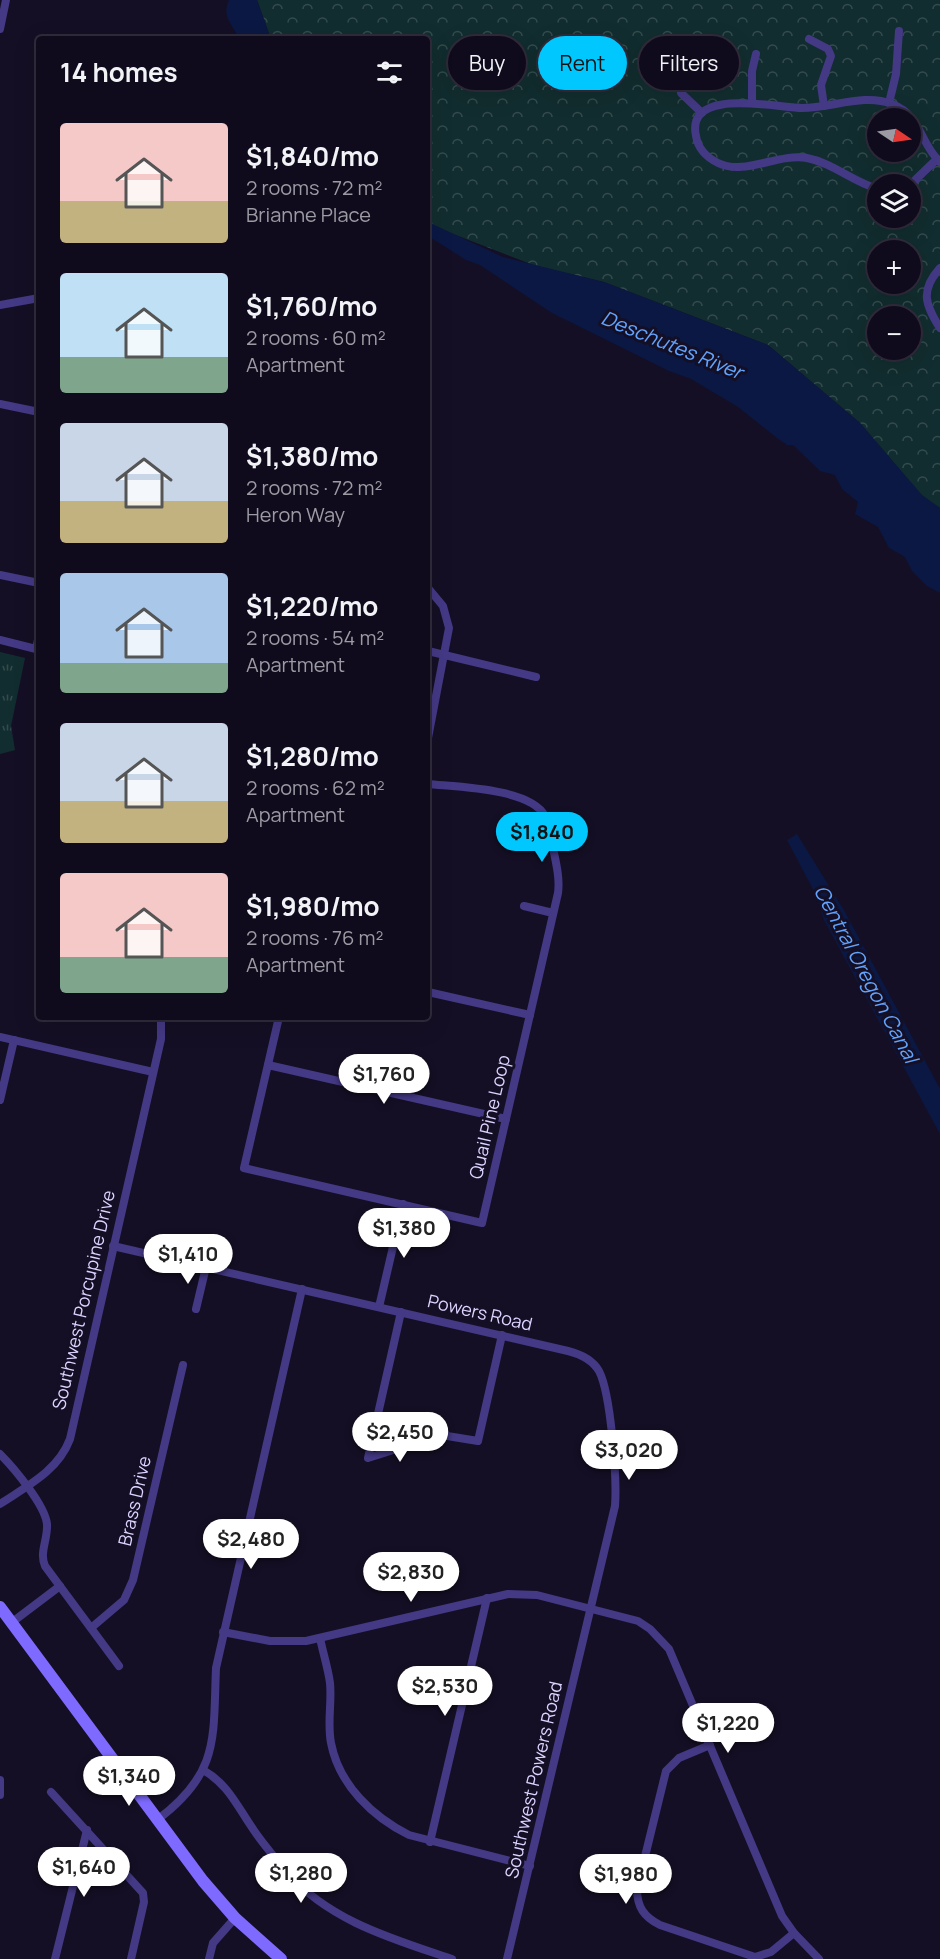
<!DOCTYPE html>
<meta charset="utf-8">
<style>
:root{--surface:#100b1c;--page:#191425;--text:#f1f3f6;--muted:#9c9ba3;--line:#302b3b;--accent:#00c8fe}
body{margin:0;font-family:Manrope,sans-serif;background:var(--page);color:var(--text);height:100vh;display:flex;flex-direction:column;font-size:22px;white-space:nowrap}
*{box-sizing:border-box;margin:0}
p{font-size:20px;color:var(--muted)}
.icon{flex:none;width:33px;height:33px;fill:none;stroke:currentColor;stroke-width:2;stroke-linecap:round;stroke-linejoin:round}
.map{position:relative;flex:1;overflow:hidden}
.sheet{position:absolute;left:36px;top:36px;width:394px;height:984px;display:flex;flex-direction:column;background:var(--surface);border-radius:6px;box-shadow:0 6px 24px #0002,0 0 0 2px var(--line)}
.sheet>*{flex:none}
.top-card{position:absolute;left:448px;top:36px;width:400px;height:54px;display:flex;gap:12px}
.needle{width:39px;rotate:103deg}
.fabs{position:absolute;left:867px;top:108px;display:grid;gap:12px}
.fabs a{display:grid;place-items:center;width:54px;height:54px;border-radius:50%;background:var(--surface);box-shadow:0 6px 24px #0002,0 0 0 2px var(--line);font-size:30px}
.price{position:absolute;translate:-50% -51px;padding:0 14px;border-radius:21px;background:#fff;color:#222;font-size:20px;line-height:39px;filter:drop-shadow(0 2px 3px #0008)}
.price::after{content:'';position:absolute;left:50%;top:36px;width:18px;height:14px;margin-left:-9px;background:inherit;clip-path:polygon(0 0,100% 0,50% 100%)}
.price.active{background:var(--accent);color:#111}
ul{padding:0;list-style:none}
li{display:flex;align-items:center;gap:18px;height:150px;padding:0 24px}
li span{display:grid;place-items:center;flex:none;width:168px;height:120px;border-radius:6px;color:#555}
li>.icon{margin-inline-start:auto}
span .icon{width:72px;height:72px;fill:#fffc;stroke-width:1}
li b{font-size:26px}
h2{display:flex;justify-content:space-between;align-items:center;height:72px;padding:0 24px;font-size:26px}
.pill{padding:0 21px;border-radius:27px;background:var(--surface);box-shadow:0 6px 24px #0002,0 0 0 2px var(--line);font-size:21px;line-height:54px}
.pill.active{background:var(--accent);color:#111}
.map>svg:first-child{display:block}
.grass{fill:url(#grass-tufts)}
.forest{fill:url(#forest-crowns);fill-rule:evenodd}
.water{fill:#0a1843}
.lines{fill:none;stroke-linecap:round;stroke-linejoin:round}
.street{stroke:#443985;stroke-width:8}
.secondary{stroke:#7e6aff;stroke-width:12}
.labels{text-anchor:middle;stroke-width:6;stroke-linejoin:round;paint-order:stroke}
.street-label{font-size:18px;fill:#ddd3ff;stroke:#150f25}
.water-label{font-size:20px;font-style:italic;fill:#61a4ff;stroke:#150f25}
</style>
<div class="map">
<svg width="940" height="1959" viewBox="0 0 940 1959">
<defs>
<pattern id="grass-tufts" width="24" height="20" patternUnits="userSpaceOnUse" patternTransform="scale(1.5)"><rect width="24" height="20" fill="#122d2f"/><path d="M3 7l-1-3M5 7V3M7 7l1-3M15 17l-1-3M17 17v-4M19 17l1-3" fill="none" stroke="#344b4e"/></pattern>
<pattern id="forest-crowns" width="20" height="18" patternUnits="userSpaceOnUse" patternTransform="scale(1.5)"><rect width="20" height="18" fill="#122d2f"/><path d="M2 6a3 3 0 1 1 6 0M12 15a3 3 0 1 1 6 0" fill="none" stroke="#344b4e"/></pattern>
</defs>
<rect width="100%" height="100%" fill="#150f25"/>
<polygon class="grass" points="0,652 25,658 11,726 15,750 0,754"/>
<path class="forest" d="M257,0H940V508L922,496L860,423L768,345L604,282L536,266L430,225L428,222V39H271ZM878,118H910V152H878ZM878,184H910V218H878ZM878,250H910V284H878ZM878,316H910V350H878Z"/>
<g class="water">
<path d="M229,0H257L271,39H239C233,24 221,18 229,0Z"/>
<polygon points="428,222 503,257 604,282 768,345 860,423 922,495 940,508 940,593 927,586 912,571 905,557 889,548 878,527 855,514 858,502 842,489 835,475 820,471 793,445 787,445 777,438 738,407 691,379 669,371 552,313 480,265 466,260 428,236"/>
<polygon points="797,834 845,912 940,1089 940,1134 824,920 815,893 787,840"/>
</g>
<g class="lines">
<g class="street">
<polyline points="0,29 6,0"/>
<polyline points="809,39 828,49 831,56 821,85 824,106"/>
<polyline points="677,61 681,93 702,113"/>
<polyline points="752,103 752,71 756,54"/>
<polyline points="889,103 896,74 899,31"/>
<polyline points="910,185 937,159"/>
<path d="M878,189C853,182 833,163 807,158C777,153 745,176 718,163C706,157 698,149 696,136C685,86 778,108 802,108C832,108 864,93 892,104C922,116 919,142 940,162"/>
<path d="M940,268C920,290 925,305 940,328"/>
<polyline points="0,305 39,298"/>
<polyline points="0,404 39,412"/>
<polyline points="0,575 39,583"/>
<polyline points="428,588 443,606 449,628 428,738"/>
<polyline points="0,640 36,649 39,635"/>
<polyline points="428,651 536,677"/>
<polyline points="524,906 553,913"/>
<polyline points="428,992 530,1015"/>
<path d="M279,1017L244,1168L482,1223L558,893C560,878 556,863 553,848C551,837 550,825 545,816C530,788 456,787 428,784"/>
<polyline points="0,1037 153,1072"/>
<polyline points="268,1065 506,1119"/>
<polyline points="0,1100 14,1040"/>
<path d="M113,1246L568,1351C580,1354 592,1359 599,1371C611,1394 617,1478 615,1506L507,1959"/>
<polyline points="379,1307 403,1204"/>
<polyline points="196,1309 206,1267"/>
<polyline points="401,1312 368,1458 441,1435 478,1441 502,1335"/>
<path d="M0,1454C14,1468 45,1505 47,1524C48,1539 39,1553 45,1566L119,1666"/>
<path d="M0,1504C27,1486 58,1471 70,1439L161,1039V1017"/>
<polyline points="11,1623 60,1586"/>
<polyline points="91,1628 124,1600 133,1580 183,1365"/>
<polyline points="223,1632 270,1641 306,1641 508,1594 537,1595 638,1621 650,1629 669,1649 782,1916 794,1933 819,1959"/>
<path d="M320,1638C323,1653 328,1668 330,1683C332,1703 327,1723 331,1743C339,1785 373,1817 409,1835L530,1866"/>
<path d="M710,1745L679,1758L666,1771L637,1889C637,1907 644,1917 660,1925L755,1957L771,1952L794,1933"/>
<path d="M203,1770C228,1784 237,1806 253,1829C263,1844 275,1858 287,1872C329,1921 393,1939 452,1959"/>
<polyline points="0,1780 0,1795"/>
<polyline points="51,1792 143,1893 144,1902 131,1959"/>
<path d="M157,1820C220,1773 213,1738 216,1668L302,1289"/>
<polyline points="430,1842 487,1598"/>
<polyline points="55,1959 87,1830"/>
<polyline points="209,1959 213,1943 235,1918"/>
</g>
<polyline class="secondary" points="0,1607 203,1881 235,1918 281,1959"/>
</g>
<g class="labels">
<g class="street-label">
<text transform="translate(490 1117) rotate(-77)" y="6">Quail Pine Loop</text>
<text transform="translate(84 1300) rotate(-77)" y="6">Southwest Porcupine Drive</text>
<text transform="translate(480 1313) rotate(13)" y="6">Powers Road</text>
<text transform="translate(135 1501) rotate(-77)" y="6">Brass Drive</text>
<text transform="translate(534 1780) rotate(-77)" y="6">Southwest Powers Road</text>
</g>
<g class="water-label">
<text transform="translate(672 345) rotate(22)" y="7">Deschutes River</text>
<text transform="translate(866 974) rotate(62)" y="7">Central Oregon Canal</text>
</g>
</g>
</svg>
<div class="fabs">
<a><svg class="needle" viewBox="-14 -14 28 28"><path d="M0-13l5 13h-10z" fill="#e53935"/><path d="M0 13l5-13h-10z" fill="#9c9ba3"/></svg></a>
<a><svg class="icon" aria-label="layers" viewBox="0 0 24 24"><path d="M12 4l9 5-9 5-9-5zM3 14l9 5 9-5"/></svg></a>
<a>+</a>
<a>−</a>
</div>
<b class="price active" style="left:542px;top:863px">$1,840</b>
<b class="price" style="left:384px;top:1105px">$1,760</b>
<b class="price" style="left:404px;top:1259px">$1,380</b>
<b class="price" style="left:188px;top:1285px">$1,410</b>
<b class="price" style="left:400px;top:1463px">$2,450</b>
<b class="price" style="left:629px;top:1481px">$3,020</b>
<b class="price" style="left:251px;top:1570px">$2,480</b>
<b class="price" style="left:411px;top:1603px">$2,830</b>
<b class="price" style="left:445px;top:1717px">$2,530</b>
<b class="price" style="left:728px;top:1754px">$1,220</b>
<b class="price" style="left:129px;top:1807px">$1,340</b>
<b class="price" style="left:84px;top:1898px">$1,640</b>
<b class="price" style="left:301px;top:1904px">$1,280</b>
<b class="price" style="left:626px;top:1905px">$1,980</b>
<div class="top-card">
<a class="pill">Buy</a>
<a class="pill active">Rent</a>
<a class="pill">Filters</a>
</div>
<section class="sheet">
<h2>14 homes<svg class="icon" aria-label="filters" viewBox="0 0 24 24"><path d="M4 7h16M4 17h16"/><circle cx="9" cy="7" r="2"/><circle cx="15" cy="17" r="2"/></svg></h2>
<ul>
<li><span style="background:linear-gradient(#f6c9c9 65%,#c2b280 0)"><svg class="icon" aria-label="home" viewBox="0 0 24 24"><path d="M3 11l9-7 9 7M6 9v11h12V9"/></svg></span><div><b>$1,840/mo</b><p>2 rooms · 72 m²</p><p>Brianne Place</p></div></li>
<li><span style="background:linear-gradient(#bfe0f5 70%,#7fa58c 0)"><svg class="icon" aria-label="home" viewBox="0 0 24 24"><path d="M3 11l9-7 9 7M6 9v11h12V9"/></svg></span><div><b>$1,760/mo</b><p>2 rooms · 60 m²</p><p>Apartment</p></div></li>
<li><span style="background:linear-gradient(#c9d6e8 65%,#c2b280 0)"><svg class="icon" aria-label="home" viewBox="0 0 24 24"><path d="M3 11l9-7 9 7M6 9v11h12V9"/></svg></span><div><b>$1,380/mo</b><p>2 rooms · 72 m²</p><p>Heron Way</p></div></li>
<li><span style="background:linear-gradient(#a9c7e8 75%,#7fa58c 0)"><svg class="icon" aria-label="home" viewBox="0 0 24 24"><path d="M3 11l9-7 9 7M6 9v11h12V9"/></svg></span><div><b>$1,220/mo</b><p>2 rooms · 54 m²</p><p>Apartment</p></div></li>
<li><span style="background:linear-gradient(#c9d6e8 65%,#c2b280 0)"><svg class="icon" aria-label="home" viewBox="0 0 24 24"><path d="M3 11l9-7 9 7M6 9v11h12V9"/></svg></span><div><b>$1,280/mo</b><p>2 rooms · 62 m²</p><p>Apartment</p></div></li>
<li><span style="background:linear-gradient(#f6c9c9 70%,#7fa58c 0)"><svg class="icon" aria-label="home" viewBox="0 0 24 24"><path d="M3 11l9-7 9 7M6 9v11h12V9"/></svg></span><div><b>$1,980/mo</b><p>2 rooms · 76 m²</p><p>Apartment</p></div></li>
</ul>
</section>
</div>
